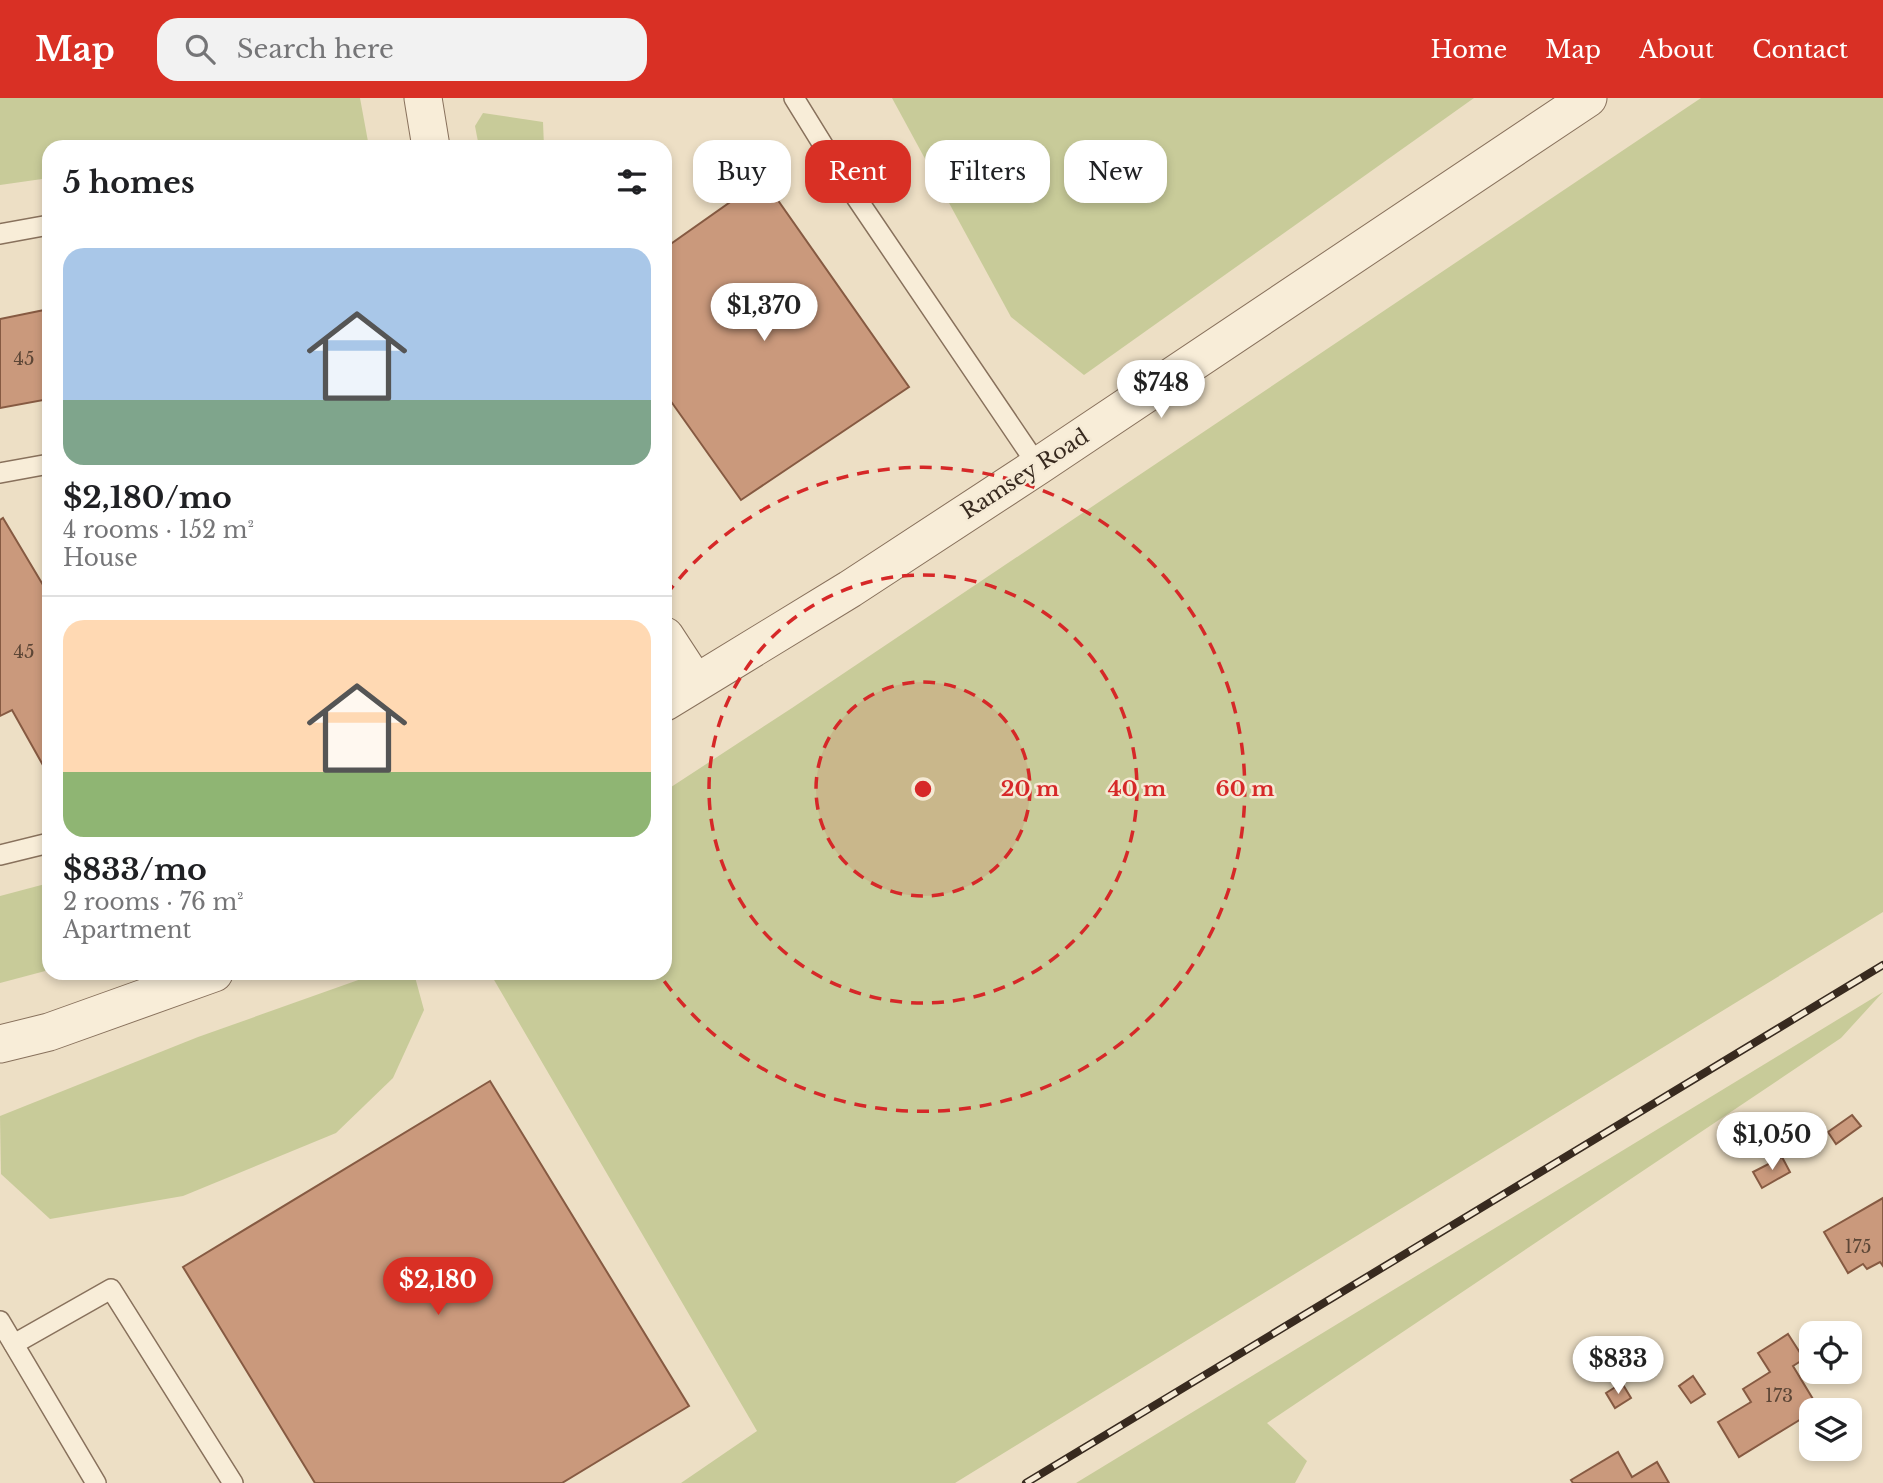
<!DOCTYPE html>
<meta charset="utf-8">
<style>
:root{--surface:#fff;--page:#f2f2f2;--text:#202124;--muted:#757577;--line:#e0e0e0;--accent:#d93025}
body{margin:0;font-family:"Libre Baskerville",serif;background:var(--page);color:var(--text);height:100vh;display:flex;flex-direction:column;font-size:26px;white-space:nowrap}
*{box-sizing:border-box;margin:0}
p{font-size:23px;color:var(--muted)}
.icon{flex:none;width:38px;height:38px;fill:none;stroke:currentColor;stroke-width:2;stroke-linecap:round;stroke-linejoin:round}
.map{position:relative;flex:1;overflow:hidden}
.sheet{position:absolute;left:42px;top:42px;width:630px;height:840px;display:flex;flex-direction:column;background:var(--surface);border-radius:21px;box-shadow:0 4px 10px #0003}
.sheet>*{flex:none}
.guide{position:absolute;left:693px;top:42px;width:665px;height:63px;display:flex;gap:14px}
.tools{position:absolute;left:1799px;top:1223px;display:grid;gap:14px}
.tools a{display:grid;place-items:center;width:63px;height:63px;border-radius:14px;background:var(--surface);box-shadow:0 4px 10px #0003;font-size:35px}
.price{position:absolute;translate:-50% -60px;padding:0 16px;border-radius:24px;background:#fff;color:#222;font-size:23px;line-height:46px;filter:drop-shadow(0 2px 4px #0008)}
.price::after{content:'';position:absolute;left:50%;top:42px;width:21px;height:16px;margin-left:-10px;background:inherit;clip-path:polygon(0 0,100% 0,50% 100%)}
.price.current{background:var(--accent);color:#fff}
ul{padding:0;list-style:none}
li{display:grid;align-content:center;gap:14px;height:371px;padding:0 21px}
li+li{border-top:2px solid var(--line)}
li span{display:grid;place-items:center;height:217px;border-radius:21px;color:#555}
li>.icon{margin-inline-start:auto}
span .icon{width:126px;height:126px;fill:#fffc;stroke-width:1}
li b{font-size:30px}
h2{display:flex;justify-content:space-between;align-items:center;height:84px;padding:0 21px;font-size:30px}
.chip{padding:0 24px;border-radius:21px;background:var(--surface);box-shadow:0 4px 10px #0003;font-size:24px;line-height:63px}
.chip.current{background:var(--accent);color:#fff}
header{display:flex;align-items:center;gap:42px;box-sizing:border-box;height:98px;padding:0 35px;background:var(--accent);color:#fff}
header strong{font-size:33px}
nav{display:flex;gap:38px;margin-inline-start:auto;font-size:24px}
.search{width:490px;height:63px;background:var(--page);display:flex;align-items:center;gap:18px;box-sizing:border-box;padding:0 24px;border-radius:21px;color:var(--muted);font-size:26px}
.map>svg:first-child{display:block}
.green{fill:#c8cb99}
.building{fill:#ca997c;stroke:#865a42;stroke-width:2}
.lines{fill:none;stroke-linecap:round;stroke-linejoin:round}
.lane-casing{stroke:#88715c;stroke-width:22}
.street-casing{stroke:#88715c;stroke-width:39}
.lane{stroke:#f8edd8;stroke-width:19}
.street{stroke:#f8edd8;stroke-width:37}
.rail-casing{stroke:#382a1f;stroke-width:8}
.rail{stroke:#f5ead5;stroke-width:5;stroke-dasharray:16;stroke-linecap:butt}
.ring{fill:none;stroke:#d62828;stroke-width:3.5;stroke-dasharray:12 9}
.labels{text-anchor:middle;stroke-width:5;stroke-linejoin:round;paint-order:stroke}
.number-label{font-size:18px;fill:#5c4636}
.street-label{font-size:21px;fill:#382a1f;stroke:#f5ead5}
.centre{fill:#d62828;stroke:#f5ead5;stroke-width:3.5}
.ring-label{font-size:21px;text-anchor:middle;font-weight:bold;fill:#d62828;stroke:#f5ead5;stroke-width:5;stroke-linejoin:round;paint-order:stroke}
</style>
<header>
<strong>Map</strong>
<div class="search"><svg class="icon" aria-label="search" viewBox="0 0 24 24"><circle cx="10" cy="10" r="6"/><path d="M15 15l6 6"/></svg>Search here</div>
<nav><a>Home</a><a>Map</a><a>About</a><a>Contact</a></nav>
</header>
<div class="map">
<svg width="1883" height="1385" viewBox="0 0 1883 1385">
<rect width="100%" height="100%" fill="#eddfc5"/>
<g class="green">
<polygon points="0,0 360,0 369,49 49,49 49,80 0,87"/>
<polygon points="892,0 1474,0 1084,277 1011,219"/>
<polygon points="1701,0 1883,0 1883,814 955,1385 681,1385 757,1333 490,875 665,875 665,693 792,610"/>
<polygon points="483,15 543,24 544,49 479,49 475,28"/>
<polygon points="49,785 49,872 0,885 0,798"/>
<polygon points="378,875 390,875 415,879 424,912 393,980 336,1035 183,1098 50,1121 1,1076 0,1018 198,939"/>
<polygon points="1883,894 1841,940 1267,1325 1307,1363 1295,1385 1076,1385"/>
</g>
<g class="building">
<polygon points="763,81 909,289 741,402 665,295 665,150"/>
<polygon points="49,211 49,301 0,310 0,221"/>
<polygon points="3,420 49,497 49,666 44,669 12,612 0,618 0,422"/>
<polygon points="490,983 689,1308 562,1385 315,1385 183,1169"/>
<polygon points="1852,1017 1861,1028 1836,1046 1828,1034"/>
<polygon points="1782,1059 1790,1074 1762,1090 1753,1074"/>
<polygon points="1883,1100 1883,1168 1880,1164 1867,1171 1863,1166 1848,1175 1824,1134"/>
<polygon points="1788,1236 1804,1261 1793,1268 1819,1311 1811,1312 1811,1315 1739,1359 1718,1324 1751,1304 1743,1291 1770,1274 1758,1255"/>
<polygon points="1693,1278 1705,1296 1691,1305 1679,1288"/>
<polygon points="1622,1285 1631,1300 1615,1310 1606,1295"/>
<polygon points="1618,1354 1632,1379 1657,1364 1669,1385 1573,1385 1571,1382"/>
</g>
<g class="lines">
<defs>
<g id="lane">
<polyline points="794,0 849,89 1038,368"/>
<polyline points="0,136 49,127"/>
<polyline points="0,375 49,366"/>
<polyline points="0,757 49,745"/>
<polyline points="0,1223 96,1385"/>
<polyline points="14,1246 111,1191 233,1385"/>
</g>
<g id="street">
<polyline points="423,0 431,49"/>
<polyline points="665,538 695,584"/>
<polyline points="665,604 850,491 1038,368 1588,0"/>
<polyline points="0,946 49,934 214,875"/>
</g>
</defs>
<use href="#lane" class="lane-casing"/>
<use href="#street" class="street-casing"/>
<use href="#lane" class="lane"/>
<use href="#street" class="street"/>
<defs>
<polyline id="rail" points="1026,1385 1883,867"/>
</defs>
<use href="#rail" class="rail-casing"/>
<use href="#rail" class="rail"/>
</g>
<circle cx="923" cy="691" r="107" fill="#d62828" fill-opacity=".12"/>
<g class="ring">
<circle cx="923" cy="691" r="107"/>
<circle cx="923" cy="691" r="214"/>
<path d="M666 497A322 322 0 1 1 659 876"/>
</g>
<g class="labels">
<g class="number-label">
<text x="24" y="267">45</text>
<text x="24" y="560">45</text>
<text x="1858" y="1155">175</text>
<text x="1779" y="1304">173</text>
</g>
<g class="street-label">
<text transform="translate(1025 376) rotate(-33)" y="7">Ramsey Road</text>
</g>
</g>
<circle cx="923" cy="691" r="10" class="centre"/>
<g class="ring-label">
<text x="1030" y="698">20 m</text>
<text x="1137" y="698">40 m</text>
<text x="1245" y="698">60 m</text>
</g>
</svg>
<div class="tools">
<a><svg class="icon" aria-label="locate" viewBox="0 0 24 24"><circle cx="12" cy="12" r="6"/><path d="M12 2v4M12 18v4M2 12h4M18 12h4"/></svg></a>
<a><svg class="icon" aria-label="layers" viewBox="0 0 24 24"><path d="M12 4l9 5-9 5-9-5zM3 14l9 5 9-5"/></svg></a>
</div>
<b class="price" style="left:764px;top:245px">$1,370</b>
<b class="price" style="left:1161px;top:322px">$748</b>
<b class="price" style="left:1772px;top:1074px">$1,050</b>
<b class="price current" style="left:438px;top:1219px">$2,180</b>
<b class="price" style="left:1618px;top:1298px">$833</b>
<div class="guide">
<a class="chip">Buy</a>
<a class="chip current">Rent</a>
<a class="chip">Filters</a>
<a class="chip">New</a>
</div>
<section class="sheet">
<h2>5 homes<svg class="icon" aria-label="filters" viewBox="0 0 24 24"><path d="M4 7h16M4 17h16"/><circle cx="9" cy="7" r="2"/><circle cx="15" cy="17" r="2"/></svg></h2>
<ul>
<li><span style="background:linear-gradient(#a9c7e8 70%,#7fa58c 0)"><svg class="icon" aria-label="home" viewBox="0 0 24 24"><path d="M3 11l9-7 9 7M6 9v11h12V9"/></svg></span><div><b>$2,180/mo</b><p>4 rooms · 152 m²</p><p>House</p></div></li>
<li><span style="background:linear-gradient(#ffd9b3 70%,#8fb573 0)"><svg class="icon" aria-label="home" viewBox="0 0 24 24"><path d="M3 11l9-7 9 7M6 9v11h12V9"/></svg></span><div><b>$833/mo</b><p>2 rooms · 76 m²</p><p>Apartment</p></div></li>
</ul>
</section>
</div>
